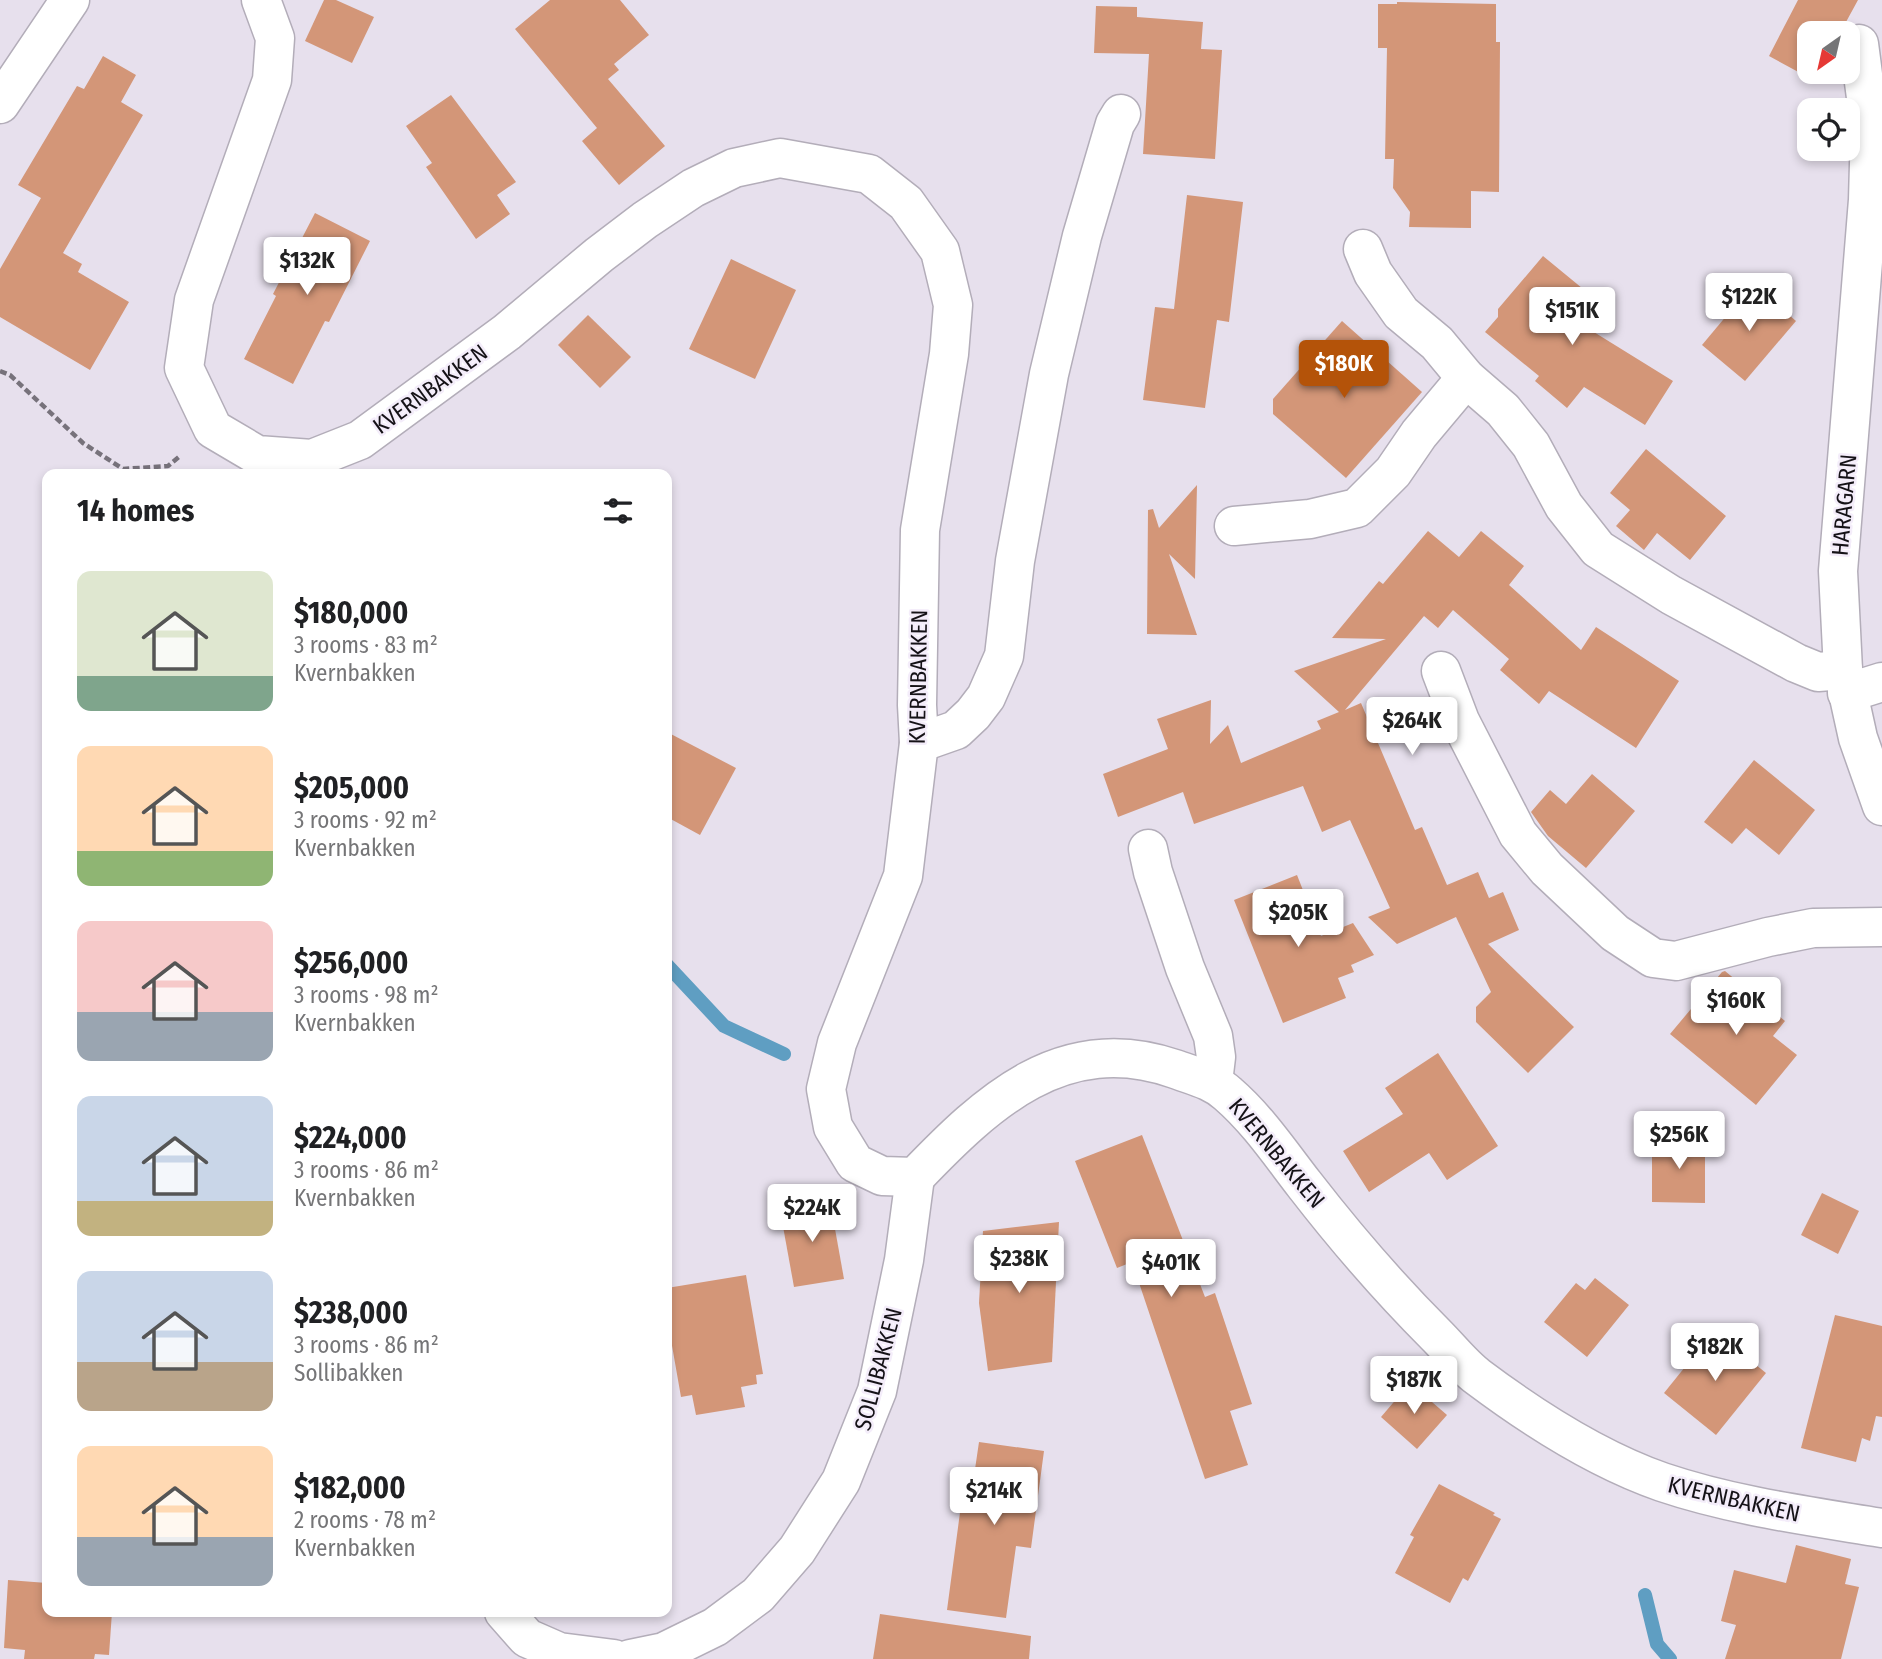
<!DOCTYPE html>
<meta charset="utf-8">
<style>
:root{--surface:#fff;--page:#f6f6f6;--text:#202124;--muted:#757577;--accent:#b45309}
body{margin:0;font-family:"Fira Sans Condensed",sans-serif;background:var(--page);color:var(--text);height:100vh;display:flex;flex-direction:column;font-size:26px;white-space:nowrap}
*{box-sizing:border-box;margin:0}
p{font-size:23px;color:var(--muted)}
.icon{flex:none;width:38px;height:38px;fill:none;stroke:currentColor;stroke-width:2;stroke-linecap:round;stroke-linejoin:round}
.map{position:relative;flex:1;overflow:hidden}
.side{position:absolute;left:42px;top:469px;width:630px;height:1148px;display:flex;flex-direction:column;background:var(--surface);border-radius:14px;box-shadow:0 4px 10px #0003}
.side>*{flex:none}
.needle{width:46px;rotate:214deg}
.fabs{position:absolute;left:1797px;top:21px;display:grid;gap:14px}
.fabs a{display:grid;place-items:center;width:63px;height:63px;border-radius:14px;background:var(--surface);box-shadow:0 4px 10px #0003;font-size:35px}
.price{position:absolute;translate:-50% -60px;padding:0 16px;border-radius:7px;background:#fff;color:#222;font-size:23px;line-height:46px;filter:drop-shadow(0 2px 4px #0008)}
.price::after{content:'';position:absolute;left:50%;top:42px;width:21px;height:16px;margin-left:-10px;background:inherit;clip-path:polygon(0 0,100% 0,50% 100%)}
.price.on{background:var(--accent);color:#fff}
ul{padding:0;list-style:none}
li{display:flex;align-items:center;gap:21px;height:175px;padding:0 35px}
li span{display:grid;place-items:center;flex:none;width:196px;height:140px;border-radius:14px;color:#555}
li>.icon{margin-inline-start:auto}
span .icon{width:84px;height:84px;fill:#fffc;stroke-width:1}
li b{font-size:30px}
h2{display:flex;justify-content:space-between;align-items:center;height:84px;padding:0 35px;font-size:30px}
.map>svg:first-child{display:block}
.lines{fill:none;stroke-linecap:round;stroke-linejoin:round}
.stream{stroke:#5f9ec2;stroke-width:14}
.building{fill:#d39678}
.minor-casing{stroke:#b3adb9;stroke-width:41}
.path{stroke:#77727b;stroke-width:4.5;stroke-dasharray:7 3.5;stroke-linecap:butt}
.minor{stroke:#fff;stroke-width:38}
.labels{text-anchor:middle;stroke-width:5;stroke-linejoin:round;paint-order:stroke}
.street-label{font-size:23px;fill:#151217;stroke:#f4edfa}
</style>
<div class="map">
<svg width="1882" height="1659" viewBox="0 0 1882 1659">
<rect width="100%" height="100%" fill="#e7e0ed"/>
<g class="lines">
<g class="stream">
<polyline points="667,965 724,1026 784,1054"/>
<polyline points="1645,1595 1657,1644 1670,1659"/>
</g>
</g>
<g class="building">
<polygon points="324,0 336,0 374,17 352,63 305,41"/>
<polygon points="550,0 620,0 649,35 614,64 619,70 608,79 665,146 619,185 582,141 597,128 515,29"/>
<polygon points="1798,0 1858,0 1840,33 1810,33 1810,72 1820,72 1815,81 1769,56"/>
<polygon points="1397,2 1496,4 1496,42 1500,42 1499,192 1471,191 1471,228 1409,227 1410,212 1393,188 1394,159 1385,159 1387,48 1378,48 1378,4 1397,4"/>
<polygon points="1096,6 1137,7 1137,17 1203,22 1201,49 1222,50 1215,159 1143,154 1149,54 1094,53"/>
<polygon points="103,56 136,75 121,102 143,115 63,253 82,264 78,272 129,302 90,370 0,317 0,269 41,198 18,185 77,86 84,89"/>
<polygon points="451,95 516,182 497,195 510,214 476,239 426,167 432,163 406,126"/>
<polygon points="1187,195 1243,202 1229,322 1217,320 1205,408 1143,400 1155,307 1174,309"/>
<polygon points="315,213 370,241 329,322 325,321 293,384 244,359 276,296 273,294"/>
<polygon points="1543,256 1588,293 1568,316 1673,381 1645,425 1584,387 1567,408 1535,381 1539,376 1485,332 1498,317 1498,309"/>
<polygon points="731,259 796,290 755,379 689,349"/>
<polygon points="1753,284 1796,321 1745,381 1702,345"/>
<polygon points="588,315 631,357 600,388 558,345"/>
<polygon points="1342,321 1422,392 1346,478 1273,414 1273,399"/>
<polygon points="1646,449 1726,516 1690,560 1657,533 1644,550 1616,526 1630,510 1610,493"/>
<polygon points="1197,485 1195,579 1169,554 1197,635 1147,634 1148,510 1153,509 1159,528"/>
<polygon points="1428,531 1459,557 1481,531 1524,566 1509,585 1581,650 1596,627 1679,681 1636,748 1549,691 1539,704 1500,670 1509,659 1453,610 1438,628 1424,616 1345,710 1361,703 1415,830 1422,827 1447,885 1478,872 1489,898 1503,892 1519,930 1488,944 1574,1027 1528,1073 1476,1022 1476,1007 1491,992 1456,917 1397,944 1368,917 1390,908 1350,820 1322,832 1303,786 1194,824 1183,792 1118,817 1103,774 1168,749 1157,719 1211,700 1210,744 1228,725 1241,763 1321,729 1317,721 1339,712 1294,671 1386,639 1332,638 1379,581 1383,584"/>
<polygon points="667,732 736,768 700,835 667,817"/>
<polygon points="1754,760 1815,810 1779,855 1746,828 1732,844 1704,822"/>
<polygon points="1592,774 1635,811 1586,868 1548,836 1531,812 1550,790 1566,804"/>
<polygon points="1297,875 1321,936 1353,923 1374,955 1351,965 1354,972 1338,978 1346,998 1283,1023 1234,900"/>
<polygon points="1725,971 1785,1021 1773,1036 1797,1055 1756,1105 1670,1034 1722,972"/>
<polygon points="1438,1053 1498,1146 1447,1180 1429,1153 1369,1192 1343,1151 1403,1114 1385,1088"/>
<polygon points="1142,1135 1205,1297 1215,1293 1252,1404 1230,1411 1248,1465 1205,1479 1132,1262 1117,1268 1075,1161"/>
<polygon points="1652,1139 1705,1139 1705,1203 1652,1202"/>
<polygon points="1822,1193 1859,1211 1838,1254 1801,1235"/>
<polygon points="830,1201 844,1279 794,1287 780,1210"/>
<polygon points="1059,1222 1052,1362 988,1371 979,1303 983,1231"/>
<polygon points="746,1275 763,1374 756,1375 757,1384 741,1387 745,1407 696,1415 692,1395 681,1397 671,1340 667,1341 667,1288"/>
<polygon points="1595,1278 1629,1305 1587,1357 1544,1322 1576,1283 1585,1290"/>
<polygon points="1835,1315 1882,1326 1882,1417 1876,1416 1870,1441 1862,1438 1856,1462 1801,1448"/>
<polygon points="1714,1331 1766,1373 1716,1435 1664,1393"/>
<polygon points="1410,1383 1447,1415 1417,1449 1381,1417"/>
<polygon points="979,1442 1044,1451 1031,1548 1016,1546 1006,1618 947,1610 965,1475 974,1476"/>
<polygon points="1439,1484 1495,1513 1493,1515 1501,1519 1468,1581 1463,1578 1450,1603 1395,1573 1414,1537 1410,1535"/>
<polygon points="1796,1545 1851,1559 1845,1584 1859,1587 1841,1659 1725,1659 1736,1625 1721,1621 1734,1570 1786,1583"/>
<polygon points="8,1580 47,1583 47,1612 112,1612 109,1655 95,1654 94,1659 24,1659 25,1650 4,1648"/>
<polygon points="880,1614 1031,1636 1029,1659 873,1659"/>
</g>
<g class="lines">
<defs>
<g id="minor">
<path d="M261,0L275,38L272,80L194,300L184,368L213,429L257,455L312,459L360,440L507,332L599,255L645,220L693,188L734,168L780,158L869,174L906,203L940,251L953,305L949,354L920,530L917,705L919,743L903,876L837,1043L826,1089L833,1127L855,1163L882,1176L915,1177C987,1102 1063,1030 1175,1069C1194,1076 1213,1080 1228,1094C1257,1119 1280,1153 1304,1184C1345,1237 1389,1288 1436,1335C1450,1349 1463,1366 1478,1377C1534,1419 1596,1459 1662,1482C1733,1506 1809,1516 1882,1528"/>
<polyline points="1859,44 1870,128 1868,200 1838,571 1843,670 1858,738 1882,806"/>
<polyline points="0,104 70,0"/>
<polyline points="1363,249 1373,273 1401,313 1437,343 1466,378 1503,410 1531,445 1564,506 1598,549 1671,595 1796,663 1818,672 1843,670"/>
<polyline points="1234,526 1310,519 1357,508 1393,472 1419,434 1466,378"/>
<polyline points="1441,671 1460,721 1518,834 1547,869 1615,933 1653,958 1676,961 1768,937 1813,928 1882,927"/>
<polyline points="1847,693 1882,682"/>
<polyline points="919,743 956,730 973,714 986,697 1004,656 1015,561 1049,374 1082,236 1115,124 1121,114"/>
<polyline points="1148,849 1153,872 1185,968 1213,1036 1216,1057 1213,1082"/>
<polyline points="504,1612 527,1638 559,1652 614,1659"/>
<polyline points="630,1659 664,1652 715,1627 758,1595 797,1550 841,1481 877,1391 904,1260 915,1177"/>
</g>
</defs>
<use href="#minor" class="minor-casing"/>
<polyline class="path" points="0,371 10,375 83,443 123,469 168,466 180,456"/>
<use href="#minor" class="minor"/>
</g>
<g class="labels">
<g class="street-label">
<text transform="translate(430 389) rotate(-36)" y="8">KVERNBAKKEN</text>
<text transform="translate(1844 505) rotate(-85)" y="8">HARAGARN</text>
<text transform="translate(918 677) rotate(-89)" y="8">KVERNBAKKEN</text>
<text transform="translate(1277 1153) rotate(50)" y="8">KVERNBAKKEN</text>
<text transform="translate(878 1369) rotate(-75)" y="8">SOLLIBAKKEN</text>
<text transform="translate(1734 1499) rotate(13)" y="8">KVERNBAKKEN</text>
</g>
</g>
</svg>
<div class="fabs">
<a><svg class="needle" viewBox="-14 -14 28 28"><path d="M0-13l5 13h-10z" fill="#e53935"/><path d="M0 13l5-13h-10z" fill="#757577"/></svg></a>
<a><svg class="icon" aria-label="locate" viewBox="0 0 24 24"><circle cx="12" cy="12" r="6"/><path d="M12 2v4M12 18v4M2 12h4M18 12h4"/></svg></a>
</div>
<b class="price" style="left:307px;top:297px">$132K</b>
<b class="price" style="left:1749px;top:333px">$122K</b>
<b class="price" style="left:1572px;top:347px">$151K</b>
<b class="price on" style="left:1344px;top:400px">$180K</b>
<b class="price" style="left:1412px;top:757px">$264K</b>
<b class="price" style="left:1298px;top:949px">$205K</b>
<b class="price" style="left:1736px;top:1037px">$160K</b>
<b class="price" style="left:1679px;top:1171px">$256K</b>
<b class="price" style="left:812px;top:1244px">$224K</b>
<b class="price" style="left:1019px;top:1295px">$238K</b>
<b class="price" style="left:1171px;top:1299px">$401K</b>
<b class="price" style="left:1715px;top:1383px">$182K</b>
<b class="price" style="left:1414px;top:1416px">$187K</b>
<b class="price" style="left:994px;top:1527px">$214K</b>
<section class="side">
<h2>14 homes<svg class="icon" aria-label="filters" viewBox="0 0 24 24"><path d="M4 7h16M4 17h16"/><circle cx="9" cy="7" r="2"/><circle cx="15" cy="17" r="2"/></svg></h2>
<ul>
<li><span style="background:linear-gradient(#dfe7d0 75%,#7fa58c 0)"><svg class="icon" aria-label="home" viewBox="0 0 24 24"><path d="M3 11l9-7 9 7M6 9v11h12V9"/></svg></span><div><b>$180,000</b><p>3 rooms · 83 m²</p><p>Kvernbakken</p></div></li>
<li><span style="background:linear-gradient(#ffd9b3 75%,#8fb573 0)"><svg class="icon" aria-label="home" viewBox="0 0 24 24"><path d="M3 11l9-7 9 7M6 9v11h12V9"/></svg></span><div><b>$205,000</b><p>3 rooms · 92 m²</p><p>Kvernbakken</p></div></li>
<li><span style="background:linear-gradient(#f6c9c9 65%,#9aa5b1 0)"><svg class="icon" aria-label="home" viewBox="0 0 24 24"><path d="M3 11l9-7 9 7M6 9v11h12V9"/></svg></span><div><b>$256,000</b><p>3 rooms · 98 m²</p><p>Kvernbakken</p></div></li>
<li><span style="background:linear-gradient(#c9d6e8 75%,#c2b280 0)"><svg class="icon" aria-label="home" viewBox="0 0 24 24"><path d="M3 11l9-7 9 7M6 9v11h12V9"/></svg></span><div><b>$224,000</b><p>3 rooms · 86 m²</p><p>Kvernbakken</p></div></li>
<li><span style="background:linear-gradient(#c9d6e8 65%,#b9a48a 0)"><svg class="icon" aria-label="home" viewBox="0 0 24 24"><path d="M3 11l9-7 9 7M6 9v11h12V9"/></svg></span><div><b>$238,000</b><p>3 rooms · 86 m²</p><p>Sollibakken</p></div></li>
<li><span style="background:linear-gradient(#ffd9b3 65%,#9aa5b1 0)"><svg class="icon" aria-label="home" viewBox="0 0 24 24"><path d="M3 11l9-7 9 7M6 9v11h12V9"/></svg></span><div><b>$182,000</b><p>2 rooms · 78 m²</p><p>Kvernbakken</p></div></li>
</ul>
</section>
</div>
